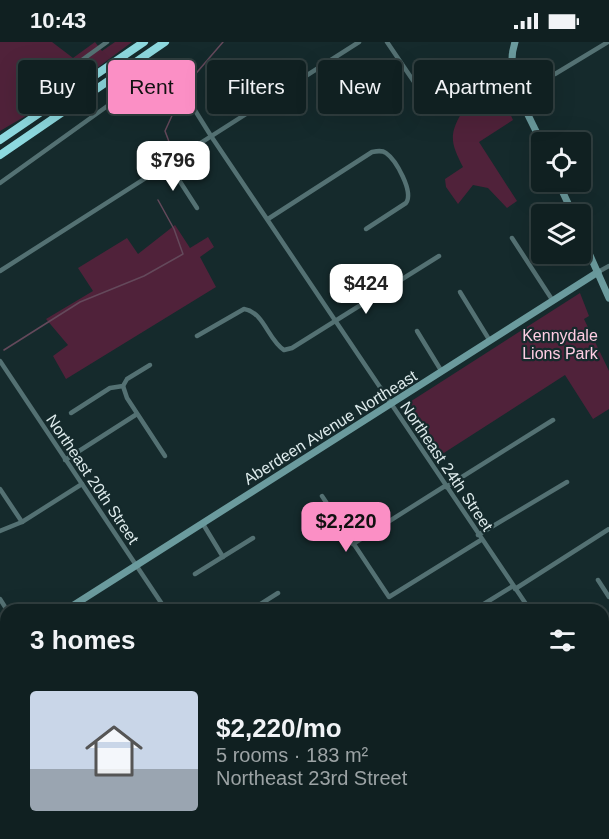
<!DOCTYPE html>
<meta charset="utf-8">
<style>
:root{--surface:#102021;--page:#19282a;--text:#f1f3f6;--muted:#9ca3a5;--line:#303e3f;--accent:#fb8fc5}
body{margin:0;font-family:Arial,sans-serif;background:var(--page);color:var(--text);height:100vh;display:flex;flex-direction:column;font-size:22px;white-space:nowrap}
*{box-sizing:border-box;margin:0}
p{font-size:20px;color:var(--muted)}
.icon{flex:none;width:33px;height:33px;fill:none;stroke:currentColor;stroke-width:2;stroke-linecap:round;stroke-linejoin:round}
.map{position:relative;flex:1;overflow:hidden}
.panel{position:absolute;left:0px;top:562px;width:609px;height:236px;display:flex;flex-direction:column;background:var(--surface);border-radius:18px 18px 0 0;box-shadow:0 6px 24px #0002,0 0 0 2px var(--line)}
.panel>*{flex:none}
.banner{position:absolute;left:18px;top:18px;width:573px;height:54px;display:flex;gap:12px}
.tools{position:absolute;left:531px;top:90px;display:grid;gap:12px}
.tools a{display:grid;place-items:center;width:60px;height:60px;border-radius:6px;background:var(--surface);box-shadow:0 6px 24px #0002,0 0 0 2px var(--line);font-size:30px}
.price{position:absolute;translate:-50% -51px;padding:0 14px;border-radius:12px;background:#fff;color:#222;font-size:20px;line-height:39px;filter:drop-shadow(0 2px 3px #0008)}
.price::after{content:'';position:absolute;left:50%;top:36px;width:18px;height:14px;margin-left:-9px;background:inherit;clip-path:polygon(0 0,100% 0,50% 100%)}
.price.selected{background:var(--accent);color:#111}
ul{padding:0;list-style:none}
li{display:flex;align-items:center;gap:18px;height:150px;padding:0 30px}
li span{display:grid;place-items:center;flex:none;width:168px;height:120px;border-radius:6px;color:#555}
li>.icon{margin-inline-start:auto}
span .icon{width:72px;height:72px;fill:#fffc;stroke-width:1}
li b{font-size:26px}
h2{display:flex;justify-content:space-between;align-items:center;height:72px;padding:0 30px;font-size:26px}
.pill{padding:0 21px;border-radius:6px;background:var(--surface);box-shadow:0 6px 24px #0002,0 0 0 2px var(--line);font-size:21px;line-height:54px}
.pill.selected{background:var(--accent);color:#111}
.status{display:flex;justify-content:space-between;align-items:center;height:42px;padding:0 30px;background:var(--surface);direction:ltr}
.status svg{height:16px;fill:currentColor}
.map>svg:first-child{display:block}
.green{fill:#50223a}
.lines{fill:none;stroke-linecap:round;stroke-linejoin:round}
.stream{stroke:#64495b;stroke-width:1.5}
.street{stroke:#547173;stroke-width:4.5}
.secondary{stroke:#6b9b9e;stroke-width:7}
.highway{stroke:#8dd9df;stroke-width:8}
.labels{text-anchor:middle;stroke-width:4.5;stroke-linejoin:round;paint-order:stroke}
.park-label{font-size:16px;fill:#ffcde3;stroke:#152a2c}
.street-label{font-size:16px;fill:#deebec;stroke:#152a2c}
</style>
<div class="status"><b>10:43</b><svg viewBox="0 0 49 12"><path d="M0 12V9h3v3zM5 12V6h3v6zM10 12V3h3v9zM15 12V0h3v12zM26 1h20v11H26zM47 4h2v5h-2z"/></svg></div>
<div class="map">
<svg width="609" height="797" viewBox="0 0 609 797">
<rect width="100%" height="100%" fill="#152a2c"/>
<g class="green">
<polygon points="0,0 52,0 73,16 95,0 102,9 115,0 132,0 58,55 0,89"/>
<path d="M481,34L490,49L502,54L513,78L479,100L517,159L507,166L488,146L473,143L458,162L446,145L445,137L463,125C452,103 448,94 461,72L452,54Z"/>
<polygon points="175,183 190,206 208,195 214,205 200,215 216,245 66,337 53,314 68,303 46,277 93,249 78,226 127,196 138,212"/>
<polygon points="580,251 589,274 584,277 609,329 609,367 593,377 565,333 436,416 402,365"/>
</g>
<g class="lines">
<g class="stream">
<polyline points="186,43 223,0"/>
<polyline points="171,105 165,89 180,56"/>
<polyline points="4,308 80,260 144,234 183,212 174,187 158,158"/>
</g>
<g class="street">
<polyline points="387,0 429,62 442,71"/>
<polyline points="64,31 107,0"/>
<polyline points="555,32 608,0"/>
<polyline points="168,121 197,166"/>
<polyline points="0,141 166,22 211,94 530,568"/>
<path d="M268,177L372,110C377,109 382,108 386,111C396,118 414,150 406,161L366,187"/>
<polyline points="512,196 553,259"/>
<polyline points="0,229 359,0"/>
<polyline points="598,230 609,224"/>
<polyline points="460,250 490,299"/>
<polyline points="417,289 442,330"/>
<path d="M197,294L244,267C264,270 268,298 284,308L292,306L439,214"/>
<polyline points="0,319 166,568"/>
<polyline points="123,344 127,356 165,414"/>
<polyline points="71,371 110,346 123,344 127,337 150,323"/>
<polyline points="65,418 137,372"/>
<polyline points="446,445 553,378"/>
<polyline points="0,447 22,480"/>
<polyline points="322,454 389,555 481,498"/>
<polyline points="203,482 223,515"/>
<polyline points="0,489 22,480 82,442"/>
<polyline points="478,493 567,440"/>
<polyline points="353,502 445,444"/>
<polyline points="195,532 253,496"/>
<polyline points="598,538 609,555"/>
<polyline points="515,547 609,487"/>
<polyline points="0,557 7,568"/>
<polyline points="251,568 278,551"/>
<polyline points="474,568 513,544"/>
<polyline points="0,621 6,630"/>
<polyline points="603,623 609,633"/>
<polyline points="0,661 0,667"/>
<polyline points="603,692 609,702"/>
<polyline points="0,729 6,725"/>
<polyline points="378,792 381,797"/>
<polyline points="452,792 455,797"/>
<polyline points="541,792 544,797"/>
<polyline points="591,792 595,797"/>
<polyline points="9,797 17,792"/>
</g>
<g class="secondary">
<path d="M515,0C503,35 528,70 542,102"/>
<polyline points="558,140 573,172"/>
<polyline points="580,191 609,256"/>
<polyline points="66,568 598,230"/>
<polyline points="603,608 609,605"/>
<polyline points="0,610 6,606"/>
<polyline points="307,797 315,792"/>
</g>
<g class="highway">
<polyline points="0,98 144,0"/>
<polyline points="0,113 165,0"/>
</g>
</g>
<g class="labels">
<g class="park-label">
<text x="560" y="299">Kennydale<tspan x="560" dy="18">Lions Park</tspan></text>
</g>
<g class="street-label">
<text transform="translate(330 385) rotate(-32)" y="6">Aberdeen Avenue Northeast</text>
<text transform="translate(447 424) rotate(56)" y="6">Northeast 24th Street</text>
<text transform="translate(93 437) rotate(56)" y="6">Northeast 20th Street</text>
</g>
</g>
</svg>
<div class="tools">
<a><svg class="icon" aria-label="locate" viewBox="0 0 24 24"><circle cx="12" cy="12" r="6"/><path d="M12 2v4M12 18v4M2 12h4M18 12h4"/></svg></a>
<a><svg class="icon" aria-label="layers" viewBox="0 0 24 24"><path d="M12 4l9 5-9 5-9-5zM3 14l9 5 9-5"/></svg></a>
</div>
<b class="price" style="left:173px;top:150px">$796</b>
<b class="price" style="left:366px;top:273px">$424</b>
<b class="price selected" style="left:346px;top:511px">$2,220</b>
<div class="banner">
<a class="pill">Buy</a>
<a class="pill selected">Rent</a>
<a class="pill">Filters</a>
<a class="pill">New</a>
<a class="pill">Apartment</a>
</div>
<section class="panel">
<h2>3 homes<svg class="icon" aria-label="filters" viewBox="0 0 24 24"><path d="M4 7h16M4 17h16"/><circle cx="9" cy="7" r="2"/><circle cx="15" cy="17" r="2"/></svg></h2>
<ul>
<li><span style="background:linear-gradient(#c9d6e8 65%,#9aa5b1 0)"><svg class="icon" aria-label="home" viewBox="0 0 24 24"><path d="M3 11l9-7 9 7M6 9v11h12V9"/></svg></span><div><b>$2,220/mo</b><p>5 rooms · 183 m²</p><p>Northeast 23rd Street</p></div></li>
</ul>
</section>
</div>
